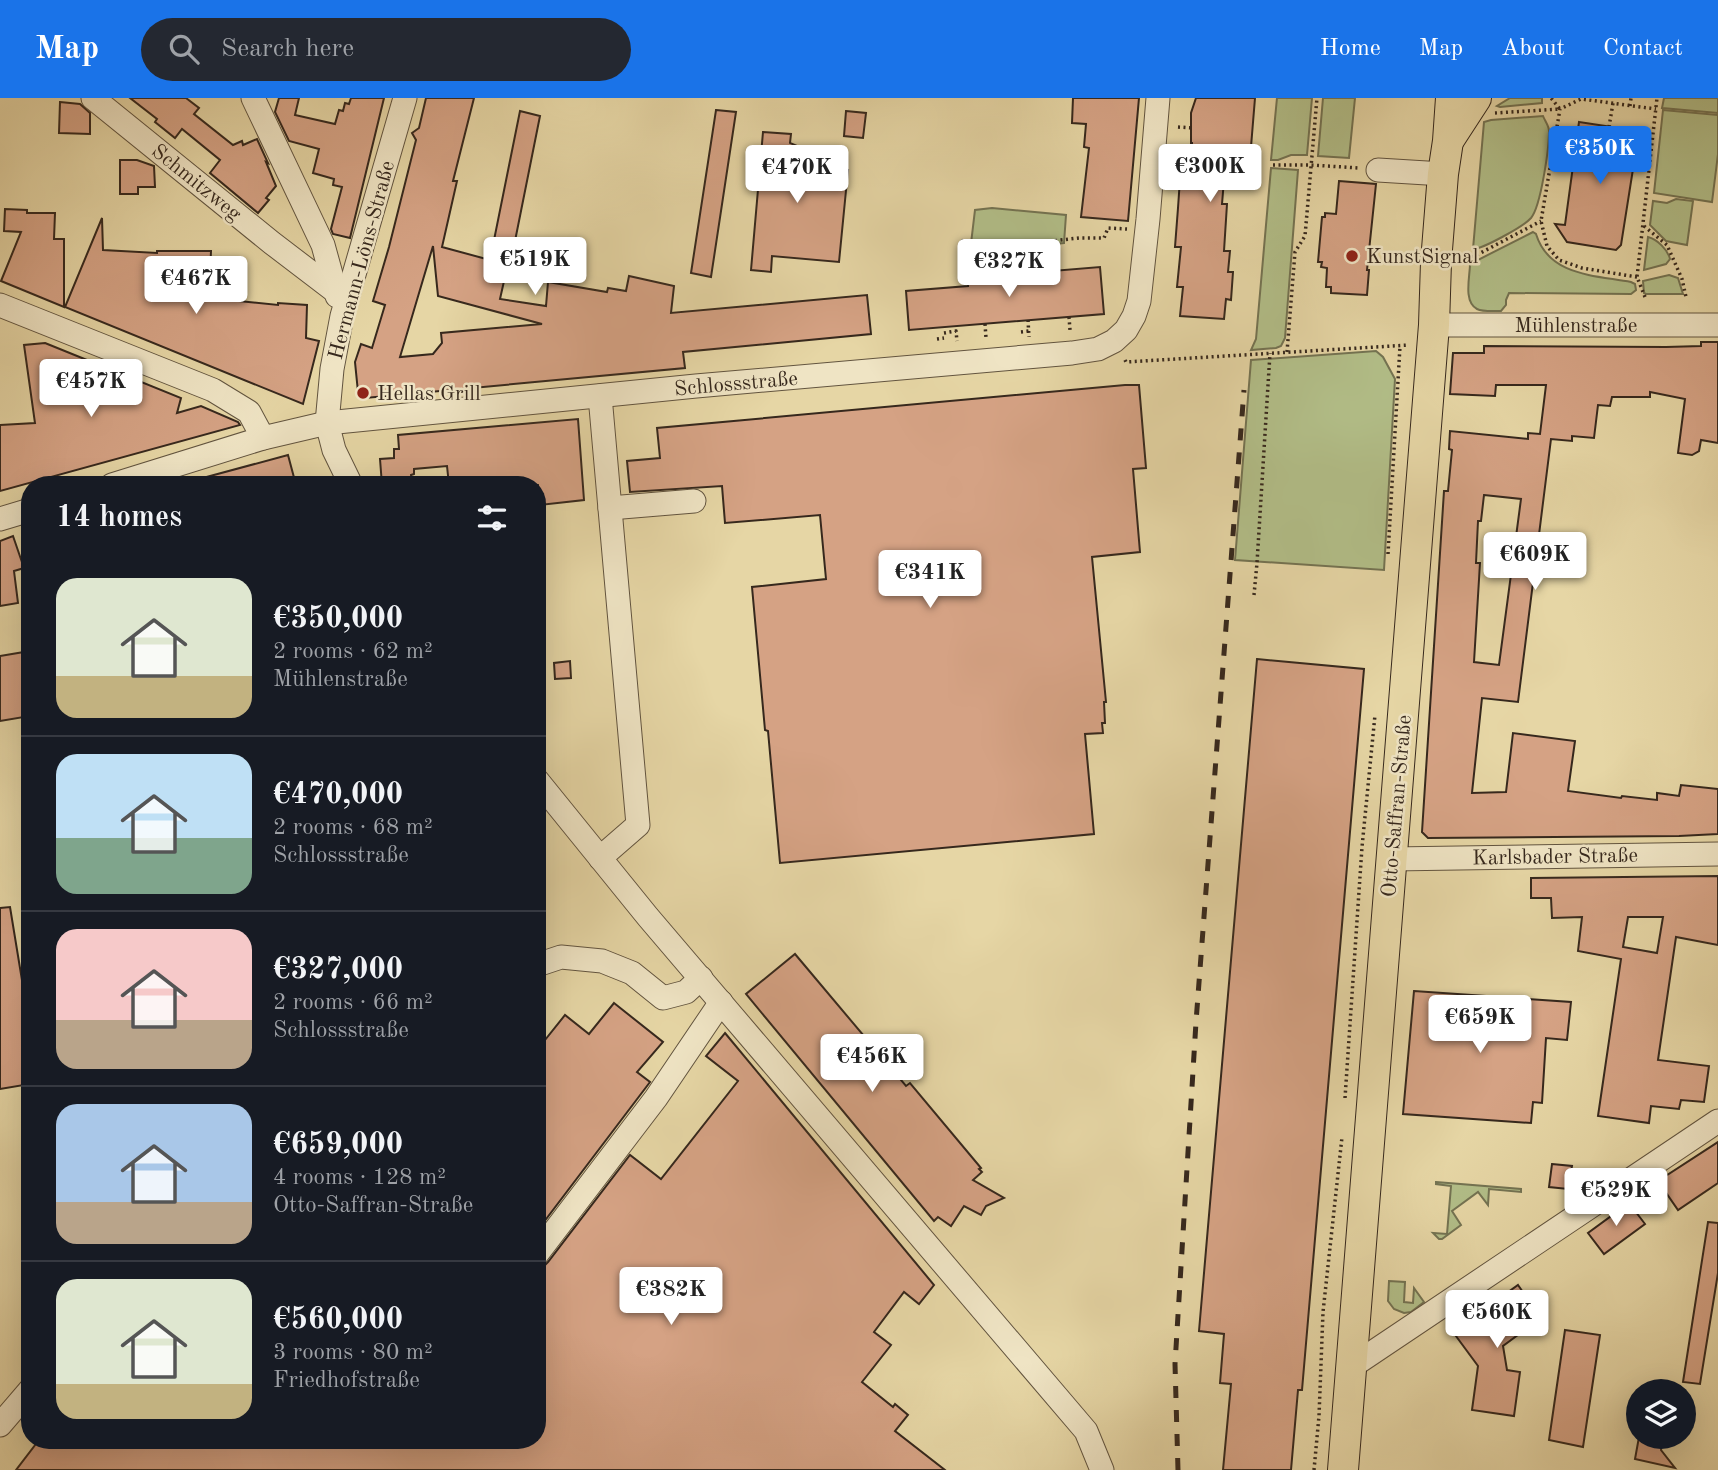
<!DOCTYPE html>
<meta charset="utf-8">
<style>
:root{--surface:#171b24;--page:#242831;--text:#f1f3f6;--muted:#9ea1a6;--line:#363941;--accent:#1a73e8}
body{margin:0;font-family:"Old Standard TT",serif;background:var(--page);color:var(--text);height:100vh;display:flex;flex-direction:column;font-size:26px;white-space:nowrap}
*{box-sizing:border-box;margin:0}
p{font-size:23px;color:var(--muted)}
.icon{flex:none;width:38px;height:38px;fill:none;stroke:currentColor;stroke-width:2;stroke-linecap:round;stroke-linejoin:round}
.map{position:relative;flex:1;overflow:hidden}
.details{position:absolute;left:21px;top:378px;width:525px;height:973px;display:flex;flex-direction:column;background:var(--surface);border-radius:28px;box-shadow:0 7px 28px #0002}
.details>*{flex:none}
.controls{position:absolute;left:1626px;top:1281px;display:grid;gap:14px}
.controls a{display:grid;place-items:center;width:70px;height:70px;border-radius:50%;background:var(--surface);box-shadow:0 7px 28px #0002;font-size:35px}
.price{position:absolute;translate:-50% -60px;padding:0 16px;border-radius:7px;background:#fff;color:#222;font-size:23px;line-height:46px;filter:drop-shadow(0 2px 4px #0008)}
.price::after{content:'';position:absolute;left:50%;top:42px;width:21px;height:16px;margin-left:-10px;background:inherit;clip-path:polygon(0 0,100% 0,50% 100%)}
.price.on{background:var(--accent);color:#fff}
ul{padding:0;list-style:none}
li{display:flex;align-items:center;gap:21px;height:175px;padding:0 35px}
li+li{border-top:2px solid var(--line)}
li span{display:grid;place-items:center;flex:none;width:196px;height:140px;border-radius:21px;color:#555}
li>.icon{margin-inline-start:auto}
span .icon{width:84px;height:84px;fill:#fffc;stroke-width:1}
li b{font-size:30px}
h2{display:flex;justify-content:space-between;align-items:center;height:84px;padding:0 35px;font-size:30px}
header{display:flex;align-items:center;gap:42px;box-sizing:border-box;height:98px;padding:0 35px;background:var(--accent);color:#fff}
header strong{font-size:33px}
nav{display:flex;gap:38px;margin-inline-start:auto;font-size:24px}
.search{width:490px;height:63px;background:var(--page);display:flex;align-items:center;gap:18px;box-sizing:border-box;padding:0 24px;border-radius:38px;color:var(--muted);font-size:26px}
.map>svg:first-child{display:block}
.green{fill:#b2be88;stroke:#747352;stroke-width:2}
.building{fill:#d5a284;stroke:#36281d;stroke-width:2;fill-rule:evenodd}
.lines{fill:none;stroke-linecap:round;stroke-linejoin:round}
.minor-casing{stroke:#62543f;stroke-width:25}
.major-casing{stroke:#36281d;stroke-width:32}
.path{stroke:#36281d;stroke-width:3.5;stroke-dasharray:2 3.5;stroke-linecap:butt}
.minor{stroke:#efe4c4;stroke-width:23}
.major{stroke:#e6d6a5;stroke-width:30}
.rail{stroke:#36281d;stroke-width:5;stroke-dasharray:12 12;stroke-linecap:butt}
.poi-dot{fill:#8f2418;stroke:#efe4c4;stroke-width:2.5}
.labels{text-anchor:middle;stroke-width:5;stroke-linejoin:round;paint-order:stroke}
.street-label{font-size:21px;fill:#36281d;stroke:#efe4c4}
.poi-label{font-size:21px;fill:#36281d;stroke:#efe4c4;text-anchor:start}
</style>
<header>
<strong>Map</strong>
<div class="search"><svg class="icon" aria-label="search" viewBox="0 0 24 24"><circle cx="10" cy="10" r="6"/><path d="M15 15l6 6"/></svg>Search here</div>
<nav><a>Home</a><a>Map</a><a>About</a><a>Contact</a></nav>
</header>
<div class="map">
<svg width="1718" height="1372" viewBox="0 0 1718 1372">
<rect width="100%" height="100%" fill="#e6d6a5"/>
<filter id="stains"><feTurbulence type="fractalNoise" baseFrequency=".00286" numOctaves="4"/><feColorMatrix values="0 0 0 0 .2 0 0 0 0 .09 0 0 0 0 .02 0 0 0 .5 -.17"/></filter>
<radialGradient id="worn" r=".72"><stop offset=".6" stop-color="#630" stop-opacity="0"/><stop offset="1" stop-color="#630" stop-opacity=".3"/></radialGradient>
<g class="green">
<polygon points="1277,0 1312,0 1307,57 1291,57 1278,62 1271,62"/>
<polygon points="1323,0 1355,0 1349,60 1318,58"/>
<polygon points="1510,0 1542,0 1542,5 1500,9 1497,8"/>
<polygon points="1664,0 1718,0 1718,15 1662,10"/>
<polygon points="1663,12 1718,17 1718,56 1712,104 1654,95"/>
<path d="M1543,18C1545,23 1549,28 1549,33C1549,50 1541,108 1531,120C1524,128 1483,151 1473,151L1484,24L1491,22Z"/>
<polygon points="1271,70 1298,72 1285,240 1281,248 1276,250 1251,252 1256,241"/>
<polygon points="1676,101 1693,103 1687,147 1666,143 1650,127 1653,103 1667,105"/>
<polygon points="992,110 1066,117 1064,145 970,154 975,112"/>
<path d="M1533,134L1536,136C1549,178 1594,177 1631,184L1635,186L1636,192L1631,196L1509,195L1506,202V207L1501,213C1494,213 1483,214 1477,211C1463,204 1470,178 1470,166Z"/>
<path d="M1648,139C1657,141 1668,152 1670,161L1666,166L1644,172Z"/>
<polygon points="1669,177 1678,180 1683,196 1646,196 1644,195 1643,183"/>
<polygon points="1376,253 1383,259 1395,281 1384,472 1235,462 1251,262"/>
<polygon points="1436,1084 1521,1091 1521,1094 1489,1091 1488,1107 1478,1094 1452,1113 1461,1127 1442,1141 1439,1141 1433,1135 1447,1136 1451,1088 1436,1086"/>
<polygon points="1389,1183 1405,1184 1404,1204 1413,1205 1414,1190 1424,1204 1411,1214 1404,1215 1394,1211 1388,1203"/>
</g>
<g class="building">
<polygon points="130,0 186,0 199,10 194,16 233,47 242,43 243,47 257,41 268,65 266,64 276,88 266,100 269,102 258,115 210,75 220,62 182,31 175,40 155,24 157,21"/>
<polygon points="279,0 299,0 295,17 335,26 339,12 343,13 345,5 349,6 351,0 384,0 350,140 333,136 331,131 342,89 333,87 334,81 313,75 319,51 289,43 275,14"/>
<path d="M426,0H474L453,83H457L442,149L490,162L520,13L540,18L513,153L511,152L500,201L546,208L548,184L607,194L608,190L626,193L629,178L674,188L671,215L867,197L871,236L683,254L685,270L365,300L358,294L355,264L361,246L372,250L385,207L373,203L389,149L416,42L412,35L419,30ZM433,148L438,198L542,226L441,235L442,245L433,256L400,259Z"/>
<polygon points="1073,0 1139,0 1128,123 1081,119 1089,50 1084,49 1086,26 1072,25"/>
<polygon points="1196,0 1255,0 1250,61 1226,58 1222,106 1227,106 1224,153 1230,153 1228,174 1233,174 1231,202 1226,201 1224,221 1180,218 1183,189 1177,189 1181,149 1175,149 1178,110 1180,81 1194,82 1192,45 1191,45 1191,15"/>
<polygon points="60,4 80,6 90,15 90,36 59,35"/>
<polygon points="716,12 736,14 711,179 691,175"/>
<polygon points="846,13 866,15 863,40 844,38"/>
<polygon points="1579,24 1639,33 1621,147 1616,152 1567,144 1555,126 1565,127"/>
<polygon points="763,34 791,36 790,45 822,59 835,60 834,71 848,72 839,164 772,158 771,174 751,172"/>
<polygon points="120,62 137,62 154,68 155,89 138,89 138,96 120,96"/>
<polygon points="1339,83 1376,86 1367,172 1369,172 1367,197 1331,195 1331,189 1326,189 1327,170 1321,169 1322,164 1318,164 1322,119 1325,119 1325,115 1336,116"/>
<polygon points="5,111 27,112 27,115 55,115 54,141 64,141 64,209 1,183 21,134 4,133"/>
<polygon points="102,120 103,152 157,155 157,153 211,153 209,200 278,207 278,205 307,207 306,240 319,243 303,306 65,209"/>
<polygon points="1100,169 1104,216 909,232 906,193 968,188 968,180"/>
<path d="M1701,244H1718V345L1701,342L1699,353L1692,357L1678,355L1685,301L1650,294V299H1612L1610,308L1598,307L1594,340L1572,338V343L1551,341L1518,604L1482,600L1472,695L1506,694L1513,635L1575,643L1568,693L1621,700L1622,698L1657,702V695L1679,698L1681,687L1718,691V736L1679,738L1428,740L1422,734L1444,393H1448L1452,352L1449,351L1450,333L1528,341V335L1540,336L1546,287H1496L1495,298L1450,296L1453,255H1484V248L1666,249L1701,248ZM1484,397L1521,401L1499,567L1474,564L1480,465H1476L1478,423H1481Z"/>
<polygon points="45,245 181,300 177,315 201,308 238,324 240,327 0,393 0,327 35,325 24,247"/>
<polygon points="1125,287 1139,287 1146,370 1133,371 1140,454 1092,459 1106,604 1104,604 1105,625 1102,625 1103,635 1085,636 1094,736 780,765 768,633 765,632 752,489 826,481 820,417 725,425 722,388 630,394 627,363 660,360 657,330"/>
<polygon points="578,321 584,402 540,407 538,387 449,387 447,368 414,371 414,376 411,377 412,387 382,387 380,361 394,360 394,351 399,351 398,337"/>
<polygon points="288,357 296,387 200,387 199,381"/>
<polygon points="13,438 24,470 14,473 18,505 0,508 0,443"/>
<polygon points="30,553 30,618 0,623 0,558"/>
<polygon points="1257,561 1364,571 1302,1292 1298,1292 1291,1372 1223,1372 1231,1286 1220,1285 1224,1236 1199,1233"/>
<polygon points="570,563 571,580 555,581 554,565"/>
<path d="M1718,778V847L1676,839L1658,962L1709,968L1704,1004L1681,1002L1679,1011L1651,1008L1649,1025L1598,1018L1621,861L1578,853L1582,819L1552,820L1551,800H1531V780ZM1628,819H1663L1657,855L1623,849Z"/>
<polygon points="10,809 30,931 30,986 0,991 0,810"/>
<polygon points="795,856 906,988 910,985 981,1070 979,1071 982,1074 973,1082 1004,1100 986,1108 981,1117 964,1108 951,1128 938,1119 934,1123 746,896"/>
<polygon points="1414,893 1571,904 1567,942 1546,940 1542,1005 1533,1004 1531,1025 1403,1016"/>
<polygon points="614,905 663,944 637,974 650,984 537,1133 537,952 565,917 589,936"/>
<polygon points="725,935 934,1187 919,1206 904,1194 874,1234 891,1247 862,1284 893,1309 895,1306 908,1317 895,1333 945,1372 16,1372 39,1342 537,1342 537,1170 543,1169 548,1164 630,1057 661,1081 738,983 706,958"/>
<polygon points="1718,1044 1718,1085 1678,1112 1658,1083"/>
<polygon points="1552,1066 1572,1068 1568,1091 1549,1089"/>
<polygon points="1629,1105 1645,1126 1604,1156 1588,1135"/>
<polygon points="1708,1124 1718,1125 1718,1175 1700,1286 1683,1284"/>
<polygon points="1518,1187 1541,1220 1503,1248 1507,1272 1520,1274 1514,1318 1472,1312 1478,1268 1453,1234"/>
<polygon points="1565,1232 1600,1237 1583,1349 1549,1342"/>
<polygon points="1639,1339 1663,1339 1661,1352 1675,1370 1635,1361"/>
</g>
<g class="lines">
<defs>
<g id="minor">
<polyline points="93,0 272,145 335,193"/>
<polyline points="253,0 323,147 337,198"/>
<polyline points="1378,72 1443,76"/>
<polyline points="0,207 213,292 249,314 263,340"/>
<polyline points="1434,227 1718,227"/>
<polyline points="600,298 638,727 600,760"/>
<polyline points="112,387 263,340 327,325 696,288 1072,255 1098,251 1114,243 1126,232 1134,218 1139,203 1148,121 1158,0"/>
<polyline points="351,387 334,352 327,325 332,271 342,218 405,0"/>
<polyline points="610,410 694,403"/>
<polyline points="0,421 30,412"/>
<polyline points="537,682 648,819 1086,1333 1102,1372"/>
<polyline points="1392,761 1718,756"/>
<polyline points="537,867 561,859 602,863 632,875 663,900 686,894 701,880"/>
<polyline points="537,1156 656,1000 721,904"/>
<polyline points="1351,1269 1718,1023"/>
<polyline points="0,1327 30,1292"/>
</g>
<g id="major">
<polyline points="1450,40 1476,0"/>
<polyline points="1343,1372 1434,227 1436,164 1443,76 1448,43 1451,0"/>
</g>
</defs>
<use href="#minor" class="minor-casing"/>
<use href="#major" class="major-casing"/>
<g class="path">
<polyline points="1630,8 1631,0"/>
<polyline points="1495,15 1560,11 1551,0"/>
<polyline points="1178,29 1193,30"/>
<polyline points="1609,29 1613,5"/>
<polyline points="1273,67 1311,67 1359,70"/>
<polyline points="1644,128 1667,147 1682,181 1686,199"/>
<polyline points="961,142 970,152 1079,140 1104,140 1108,130 1127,131"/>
<polyline points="1461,161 1471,160 1541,123"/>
<polyline points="1637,179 1582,170 1559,162 1547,148 1541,123 1560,11 1581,1 1656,11"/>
<polyline points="1645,199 1637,179 1657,0"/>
<polyline points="1069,219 1070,232"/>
<polyline points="1028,222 1029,239"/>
<polyline points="985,226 986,240"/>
<polyline points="1021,234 1029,233"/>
<polyline points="944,235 956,233 957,243"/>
<polyline points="937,241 944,240"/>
<polyline points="1287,254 1295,154 1305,138 1317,0"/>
<polyline points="1125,262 1126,264 1409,247"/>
<polyline points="1388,456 1400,248"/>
<polyline points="1254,497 1257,465 1270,255"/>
<polyline points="1345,1000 1362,749 1375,617"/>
<polyline points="1314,1372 1319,1318 1323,1214 1342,1039"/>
</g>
<use href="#minor" class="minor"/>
<use href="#major" class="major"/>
<polyline class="rail" points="1178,1372 1175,1266 1196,924 1244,292"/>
</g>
<g class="poi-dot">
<circle cx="1352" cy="158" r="7"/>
<circle cx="363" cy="295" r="7"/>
</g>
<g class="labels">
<g class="street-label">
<text transform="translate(197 84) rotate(39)" y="7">Schmitzweg</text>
<text transform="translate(361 162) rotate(-75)" y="7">Hermann-Löns-Straße</text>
<text x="1576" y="234">Mühlenstraße</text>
<text transform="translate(736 285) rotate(-5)" y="7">Schlossstraße</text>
<text transform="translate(1396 708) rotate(-85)" y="7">Otto-Saffran-Straße</text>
<text transform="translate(1555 758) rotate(-1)" y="7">Karlsbader Straße</text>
</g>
<g class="poi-label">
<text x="1366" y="165">KunstSignal</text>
<text x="377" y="302">Hellas Grill</text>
</g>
</g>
<rect width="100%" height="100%" filter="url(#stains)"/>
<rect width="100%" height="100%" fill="url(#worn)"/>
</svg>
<div class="controls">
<a><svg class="icon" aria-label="layers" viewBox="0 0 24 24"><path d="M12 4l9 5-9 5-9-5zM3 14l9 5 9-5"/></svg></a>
</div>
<b class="price on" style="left:1600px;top:88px">€350K</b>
<b class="price" style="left:1210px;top:106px">€300K</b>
<b class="price" style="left:797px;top:107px">€470K</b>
<b class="price" style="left:535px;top:199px">€519K</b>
<b class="price" style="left:1009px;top:201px">€327K</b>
<b class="price" style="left:196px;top:218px">€467K</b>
<b class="price" style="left:91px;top:321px">€457K</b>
<b class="price" style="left:1535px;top:494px">€609K</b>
<b class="price" style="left:930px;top:512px">€341K</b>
<b class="price" style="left:1480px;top:957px">€659K</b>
<b class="price" style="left:872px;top:996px">€456K</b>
<b class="price" style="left:1616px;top:1130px">€529K</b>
<b class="price" style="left:671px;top:1229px">€382K</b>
<b class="price" style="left:1497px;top:1252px">€560K</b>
<section class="details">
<h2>14 homes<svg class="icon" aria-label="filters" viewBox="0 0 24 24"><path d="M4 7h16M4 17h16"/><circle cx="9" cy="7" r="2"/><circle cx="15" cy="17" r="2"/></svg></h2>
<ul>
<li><span style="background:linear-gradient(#dfe7d0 70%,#c2b280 0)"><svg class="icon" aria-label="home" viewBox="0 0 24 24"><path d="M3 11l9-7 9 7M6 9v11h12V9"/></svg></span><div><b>€350,000</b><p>2 rooms · 62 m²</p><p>Mühlenstraße</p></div></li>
<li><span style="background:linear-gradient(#bfe0f5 60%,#7fa58c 0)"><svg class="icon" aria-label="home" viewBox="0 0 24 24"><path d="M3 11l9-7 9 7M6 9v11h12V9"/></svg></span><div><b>€470,000</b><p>2 rooms · 68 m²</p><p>Schlossstraße</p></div></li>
<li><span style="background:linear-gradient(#f6c9c9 65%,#b9a48a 0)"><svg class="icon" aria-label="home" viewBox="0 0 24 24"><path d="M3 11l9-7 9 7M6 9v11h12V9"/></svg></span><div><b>€327,000</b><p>2 rooms · 66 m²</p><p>Schlossstraße</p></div></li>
<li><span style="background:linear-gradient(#a9c7e8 70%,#b9a48a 0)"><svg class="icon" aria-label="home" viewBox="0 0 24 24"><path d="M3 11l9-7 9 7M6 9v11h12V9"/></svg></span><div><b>€659,000</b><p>4 rooms · 128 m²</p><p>Otto-Saffran-Straße</p></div></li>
<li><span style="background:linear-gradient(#dfe7d0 75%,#c2b280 0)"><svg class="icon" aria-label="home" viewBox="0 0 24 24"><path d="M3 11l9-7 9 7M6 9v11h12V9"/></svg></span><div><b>€560,000</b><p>3 rooms · 80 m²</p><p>Friedhofstraße</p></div></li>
</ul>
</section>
</div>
